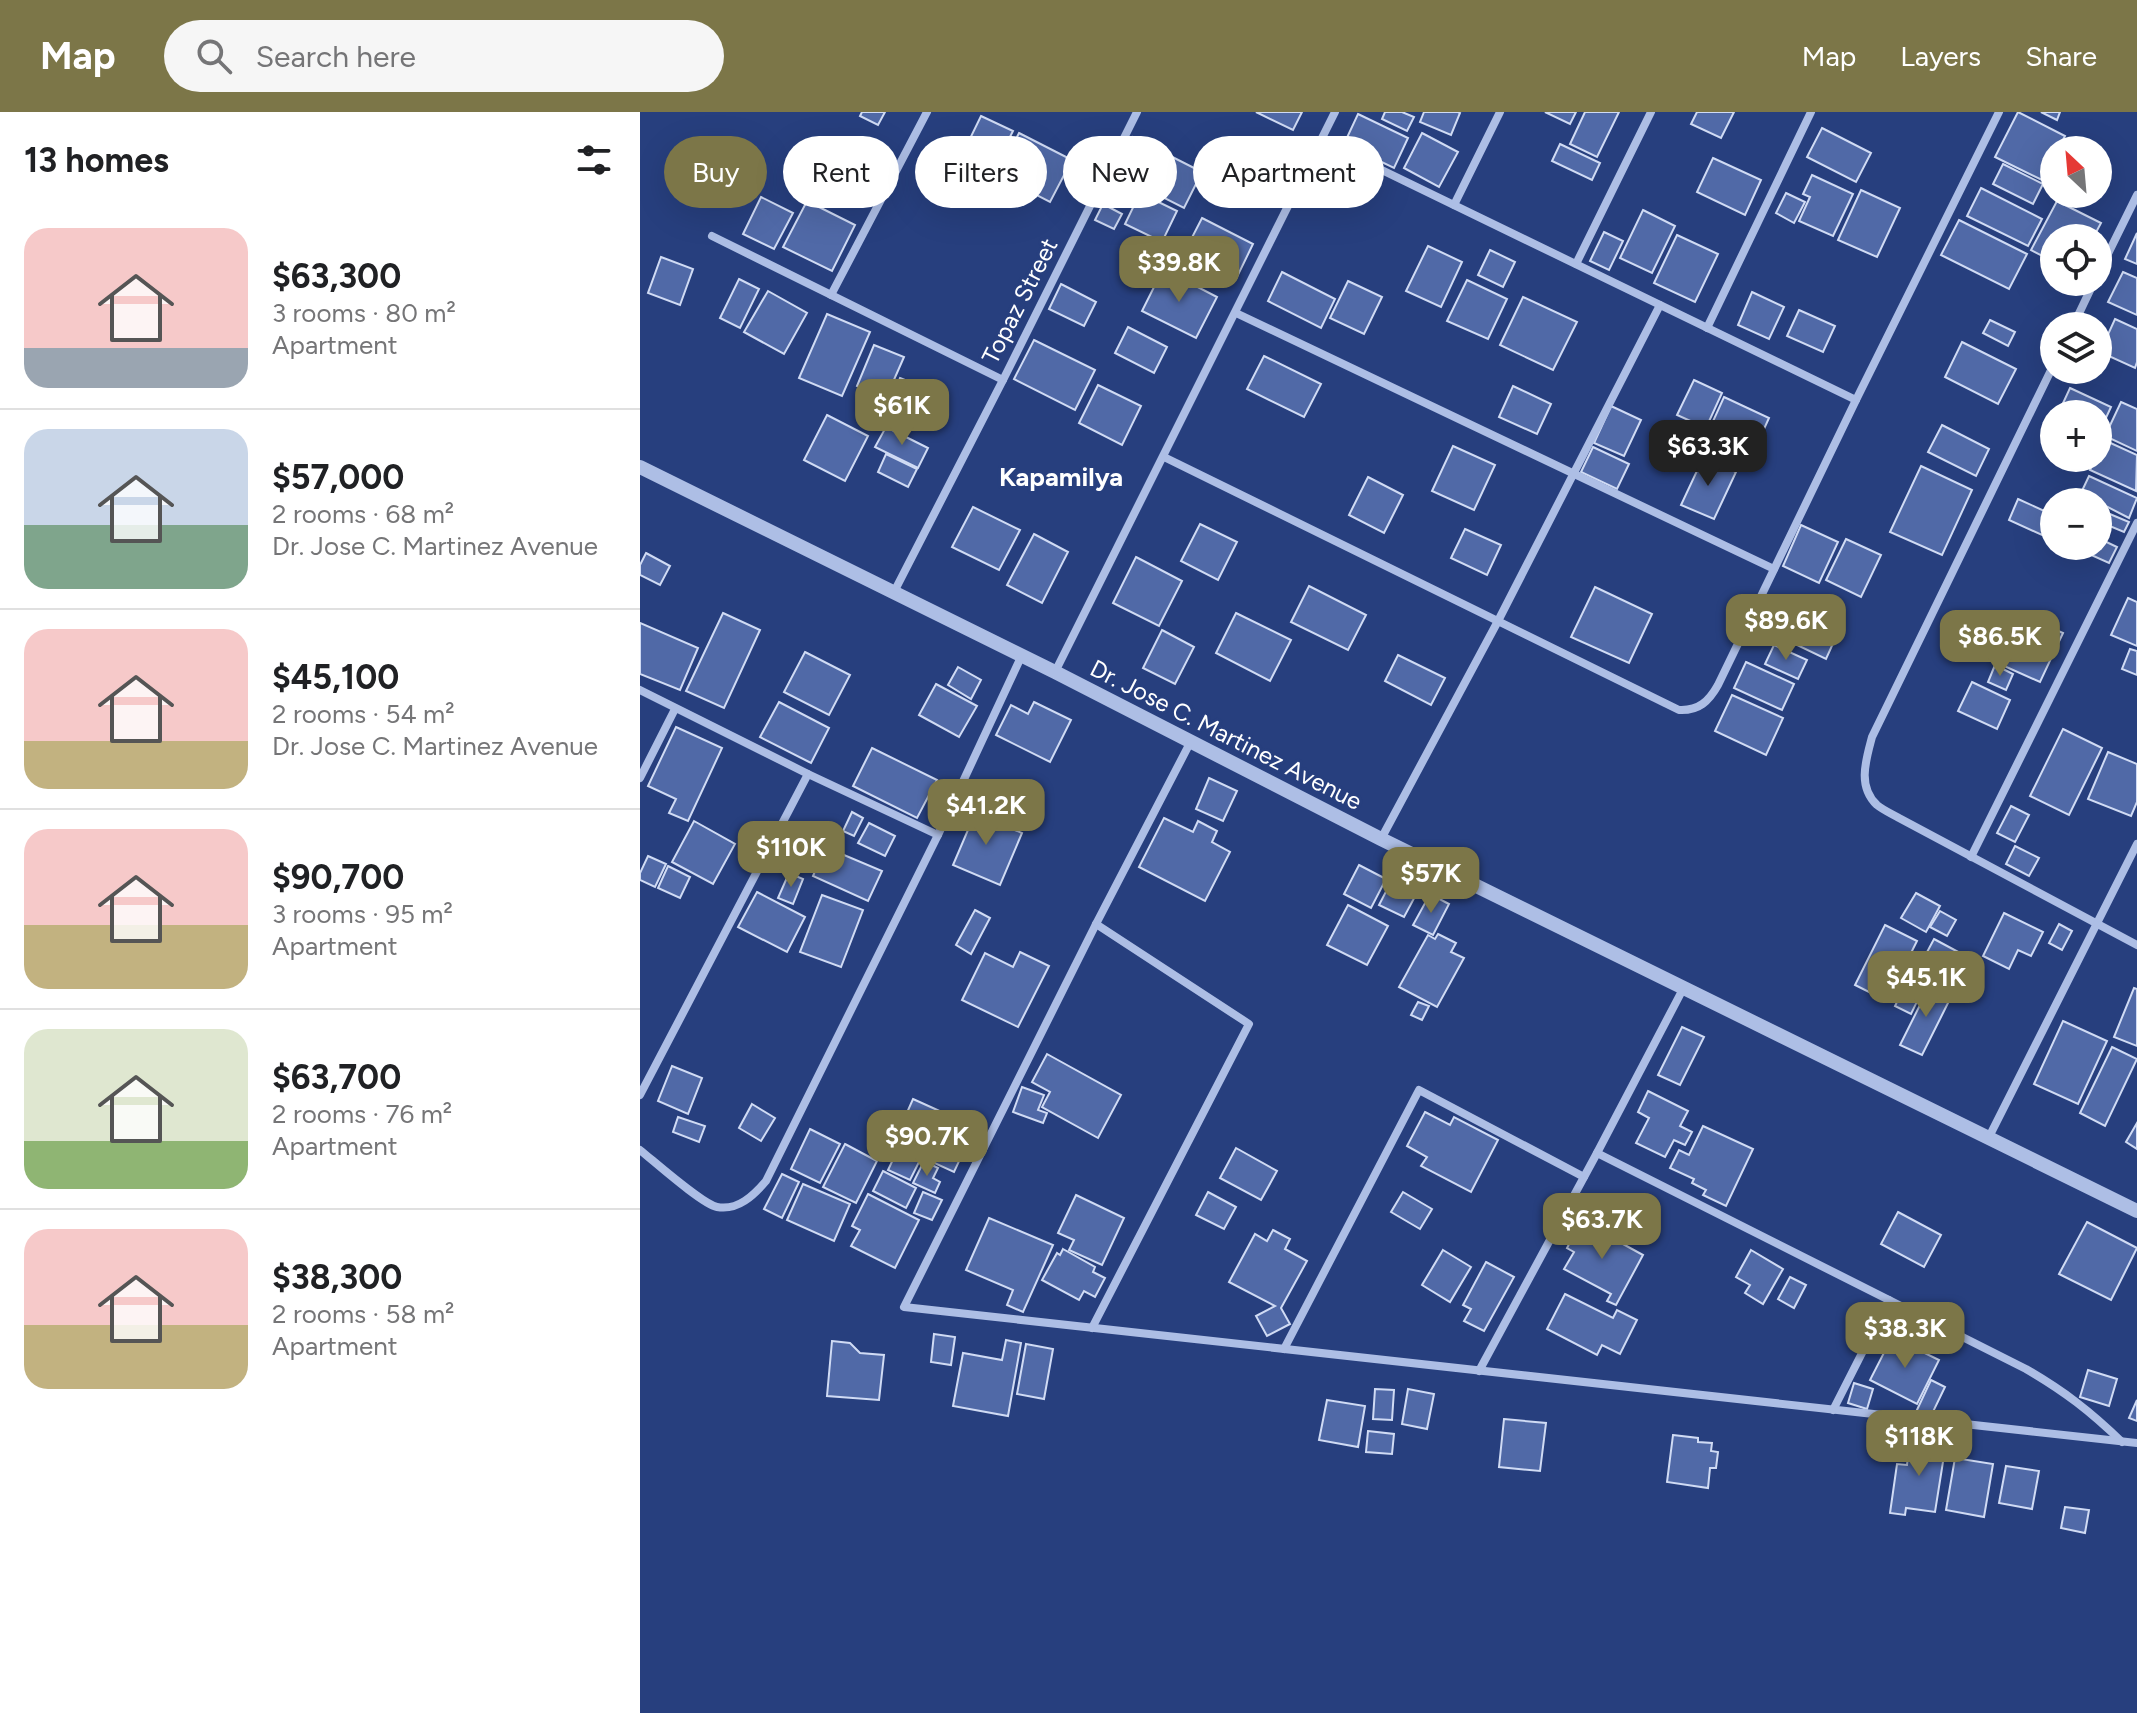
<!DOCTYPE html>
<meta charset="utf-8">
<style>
:root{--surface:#fff;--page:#f6f6f6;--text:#202124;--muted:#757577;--line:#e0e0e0;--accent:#7c7648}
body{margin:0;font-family:Figtree,sans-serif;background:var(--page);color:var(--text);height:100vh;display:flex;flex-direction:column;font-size:30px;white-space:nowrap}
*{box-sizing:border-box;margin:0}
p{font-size:26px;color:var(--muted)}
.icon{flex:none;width:44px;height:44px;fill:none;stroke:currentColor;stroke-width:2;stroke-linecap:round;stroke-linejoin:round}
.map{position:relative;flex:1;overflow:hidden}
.drawer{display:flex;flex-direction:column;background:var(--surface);width:640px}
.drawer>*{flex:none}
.hud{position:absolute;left:24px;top:24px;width:760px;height:72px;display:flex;gap:16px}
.needle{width:52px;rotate:334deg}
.controls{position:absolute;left:1400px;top:24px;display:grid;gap:16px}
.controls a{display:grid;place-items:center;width:72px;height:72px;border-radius:50%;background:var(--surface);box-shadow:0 8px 32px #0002;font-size:40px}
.price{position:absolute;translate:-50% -68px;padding:0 18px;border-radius:16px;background:var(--accent);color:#fff;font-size:26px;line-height:52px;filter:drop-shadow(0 2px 4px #0008)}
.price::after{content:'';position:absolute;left:50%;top:48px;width:24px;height:18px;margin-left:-12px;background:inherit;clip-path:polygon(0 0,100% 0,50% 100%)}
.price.selected{background:#222;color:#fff}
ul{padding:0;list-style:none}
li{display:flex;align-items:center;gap:24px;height:200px;padding:0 24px}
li+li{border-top:2px solid var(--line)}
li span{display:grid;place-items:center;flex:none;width:224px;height:160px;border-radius:24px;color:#555}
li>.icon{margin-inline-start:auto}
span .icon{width:96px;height:96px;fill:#fffc;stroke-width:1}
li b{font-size:34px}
h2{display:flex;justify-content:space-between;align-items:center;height:96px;padding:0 24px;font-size:34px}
.chip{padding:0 28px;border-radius:36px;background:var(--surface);box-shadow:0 8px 32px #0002;font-size:28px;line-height:72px}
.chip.selected{background:var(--accent);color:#fff}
header{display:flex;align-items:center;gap:48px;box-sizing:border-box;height:112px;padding:0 40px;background:var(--accent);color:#fff}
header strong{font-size:38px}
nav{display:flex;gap:44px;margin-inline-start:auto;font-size:28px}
.search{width:560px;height:72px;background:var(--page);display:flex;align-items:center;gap:20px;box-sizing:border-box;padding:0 28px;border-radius:44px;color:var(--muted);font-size:30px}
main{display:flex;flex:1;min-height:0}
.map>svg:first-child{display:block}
.building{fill:#5069a7;stroke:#d0dbf4;stroke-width:2}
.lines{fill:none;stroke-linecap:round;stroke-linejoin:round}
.minor{stroke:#adbee5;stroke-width:8}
.tertiary{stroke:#adbee5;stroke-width:14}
.labels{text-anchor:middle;stroke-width:6;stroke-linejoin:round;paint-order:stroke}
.street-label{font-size:24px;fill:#fff;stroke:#273f7e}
.neighbourhood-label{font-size:26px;font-weight:bold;fill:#fff;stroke:#273f7e}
</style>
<header>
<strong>Map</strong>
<div class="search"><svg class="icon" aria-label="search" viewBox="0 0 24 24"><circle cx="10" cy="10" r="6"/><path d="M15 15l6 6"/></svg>Search here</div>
<nav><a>Map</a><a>Layers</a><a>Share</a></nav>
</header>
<main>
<section class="drawer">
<h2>13 homes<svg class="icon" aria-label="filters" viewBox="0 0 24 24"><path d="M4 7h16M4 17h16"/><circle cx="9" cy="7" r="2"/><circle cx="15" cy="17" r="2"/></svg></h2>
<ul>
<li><span style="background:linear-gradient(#f6c9c9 75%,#9aa5b1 0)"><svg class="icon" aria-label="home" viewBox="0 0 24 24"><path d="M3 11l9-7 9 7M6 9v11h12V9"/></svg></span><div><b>$63,300</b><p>3 rooms · 80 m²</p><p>Apartment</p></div></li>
<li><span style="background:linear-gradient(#c9d6e8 60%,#7fa58c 0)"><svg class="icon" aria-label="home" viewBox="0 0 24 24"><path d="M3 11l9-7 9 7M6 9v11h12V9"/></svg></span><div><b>$57,000</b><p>2 rooms · 68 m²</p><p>Dr. Jose C. Martinez Avenue</p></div></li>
<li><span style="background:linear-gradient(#f6c9c9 70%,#c2b280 0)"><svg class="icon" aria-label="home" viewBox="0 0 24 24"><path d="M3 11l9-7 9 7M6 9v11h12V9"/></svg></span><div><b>$45,100</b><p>2 rooms · 54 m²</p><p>Dr. Jose C. Martinez Avenue</p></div></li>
<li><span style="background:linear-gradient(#f6c9c9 60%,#c2b280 0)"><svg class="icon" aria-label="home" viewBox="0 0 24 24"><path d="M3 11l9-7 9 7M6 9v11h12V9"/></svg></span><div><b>$90,700</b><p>3 rooms · 95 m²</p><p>Apartment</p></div></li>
<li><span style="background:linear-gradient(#dfe7d0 70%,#8fb573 0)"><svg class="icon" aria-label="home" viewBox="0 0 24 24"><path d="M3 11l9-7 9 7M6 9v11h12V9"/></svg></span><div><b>$63,700</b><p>2 rooms · 76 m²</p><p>Apartment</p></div></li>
<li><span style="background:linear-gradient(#f6c9c9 60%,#c2b280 0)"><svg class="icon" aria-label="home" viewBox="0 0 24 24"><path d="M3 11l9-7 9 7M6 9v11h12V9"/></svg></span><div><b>$38,300</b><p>2 rooms · 58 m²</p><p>Apartment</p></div></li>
</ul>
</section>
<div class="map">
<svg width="1497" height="1601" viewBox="0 0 1497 1601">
<rect width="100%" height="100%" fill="#273f7e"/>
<g class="building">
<polygon points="222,0 245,0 238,13 220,4"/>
<polygon points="616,0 662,0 653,18"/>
<polygon points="745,0 762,0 774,5 767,19 742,7"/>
<polygon points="784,0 818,0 820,1 811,23 780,10"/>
<polygon points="905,0 936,0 930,12"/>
<polygon points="945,0 979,0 957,45 930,32"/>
<polygon points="1057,0 1094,0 1081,26 1051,12"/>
<polygon points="1378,0 1425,24 1418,38 1414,38 1414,45 1402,68 1355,45"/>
<polygon points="1401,0 1420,0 1417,8"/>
<polygon points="718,2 768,26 754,56 704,32"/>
<polygon points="341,4 373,19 352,60 321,45"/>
<polygon points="1182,16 1231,41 1216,70 1167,45"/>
<polygon points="379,21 432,48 410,90 358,63"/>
<polygon points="782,21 818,40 799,75 764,56"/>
<polygon points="493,25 562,60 544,96 475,61"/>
<polygon points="199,30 235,48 217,83 181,65"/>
<polygon points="920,32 960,51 952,68 912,49"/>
<polygon points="1073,46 1121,68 1105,103 1057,80"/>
<polygon points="1363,52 1403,72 1393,92 1353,72"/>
<polygon points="1172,63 1213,82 1193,124 1159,109 1170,85 1163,82"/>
<polygon points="1341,76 1402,107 1388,134 1327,104"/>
<polygon points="1221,78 1260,96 1237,145 1198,128"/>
<polygon points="500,81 537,99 522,130 485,112"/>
<polygon points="1146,81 1165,90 1154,111 1136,101"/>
<polygon points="121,85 153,101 134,137 103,122"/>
<polygon points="167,89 215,113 192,159 143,135"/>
<polygon points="1417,89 1461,111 1453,126 1414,126 1414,150 1391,138"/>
<polygon points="463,92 482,102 474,117 455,108"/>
<polygon points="1003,98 1035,114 1012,161 980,146"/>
<polygon points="562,106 613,132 596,167 544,141"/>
<polygon points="1319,108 1387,142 1369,177 1301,143"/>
<polygon points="964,120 983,129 969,158 950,149"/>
<polygon points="1497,121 1497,152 1485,147"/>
<polygon points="1037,123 1078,142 1055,190 1014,171"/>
<polygon points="788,134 822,150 801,195 766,179"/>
<polygon points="850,138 875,150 863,175 838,163"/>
<polygon points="21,145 53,157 40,193 8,181"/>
<polygon points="523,157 577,185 556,226 502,199"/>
<polygon points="642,160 695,187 681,216 628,189"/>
<polygon points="1483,160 1497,166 1497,203 1468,190"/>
<polygon points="99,167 119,177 100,216 80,206"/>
<polygon points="827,168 867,187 848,227 807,209"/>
<polygon points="708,169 742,185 724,222 690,206"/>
<polygon points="421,172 456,190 444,214 409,197"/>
<polygon points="128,179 167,201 144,242 104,220"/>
<polygon points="1112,180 1144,195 1129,227 1098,213"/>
<polygon points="883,185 937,210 913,258 860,233"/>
<polygon points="1159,198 1195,214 1183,240 1147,224"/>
<polygon points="187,202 230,220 202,284 159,266"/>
<polygon points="1475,207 1497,217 1497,250 1495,256 1460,240"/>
<polygon points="1350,208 1375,220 1368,234 1343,221"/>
<polygon points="488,215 527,235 514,261 475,241"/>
<polygon points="394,228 455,258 435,298 374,267"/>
<polygon points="1322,230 1376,257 1358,292 1305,265"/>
<polygon points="234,233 264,245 246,286 217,274"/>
<polygon points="624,244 681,272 664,305 607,277"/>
<polygon points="260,266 280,274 267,307 247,300"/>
<polygon points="1054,268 1082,281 1066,316 1037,303"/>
<polygon points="458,273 501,294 482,333 439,311"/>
<polygon points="873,274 911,292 897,322 859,305"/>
<polygon points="1430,276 1471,295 1458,323 1458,302 1418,302"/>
<polygon points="1084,285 1129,306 1114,339 1069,318"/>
<polygon points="1481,290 1497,297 1497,339 1465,324"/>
<polygon points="971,294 1001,308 984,344 954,331"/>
<polygon points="187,303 228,324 205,369 164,348"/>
<polygon points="1414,310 1414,334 1405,330"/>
<polygon points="1302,313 1349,337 1336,364 1288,340"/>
<polygon points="246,315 288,336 278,356 235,335"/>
<polygon points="1464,328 1497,343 1496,379 1450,358 1455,346 1458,346 1458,341"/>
<polygon points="813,334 855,353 834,398 792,379"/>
<polygon points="953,335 989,352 977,377 941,360"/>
<polygon points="246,342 277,357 268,375 238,360"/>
<polygon points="1063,346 1096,360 1074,407 1041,393"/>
<polygon points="1281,354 1332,378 1302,443 1250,420"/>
<polygon points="1449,364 1497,386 1489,406 1458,390 1440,383"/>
<polygon points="728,365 763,383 744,421 709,403"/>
<polygon points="1378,387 1411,402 1402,423 1369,408"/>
<polygon points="333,395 380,418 359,458 312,435"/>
<polygon points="1465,400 1489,410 1484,420 1460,410"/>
<polygon points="560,412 597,430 578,468 541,449"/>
<polygon points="1161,413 1198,430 1179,471 1143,454"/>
<polygon points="825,417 861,433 847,463 811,446"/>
<polygon points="394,422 428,440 402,491 367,473"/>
<polygon points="1458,426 1477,435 1469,451 1440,438 1442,434 1458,434"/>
<polygon points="1206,427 1241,443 1221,485 1186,468"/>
<polygon points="6,441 30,454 20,473 0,463 0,453"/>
<polygon points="496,445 542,469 519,514 473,491"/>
<polygon points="669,474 726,503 708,538 651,510"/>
<polygon points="955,475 1012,502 989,551 931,525"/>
<polygon points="1488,486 1497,490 1497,534 1471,523"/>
<polygon points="1132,494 1158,506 1146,531 1120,520"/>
<polygon points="1376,500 1423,521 1400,570 1353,549"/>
<polygon points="83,501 120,518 84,596 46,579"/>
<polygon points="596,501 651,528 630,569 576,541"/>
<polygon points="1169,502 1200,516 1186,547 1155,532"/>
<polygon points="0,511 58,536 40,578 0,562"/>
<polygon points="522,518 554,535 535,572 503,556"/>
<polygon points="1134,533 1167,548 1158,567 1125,552"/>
<polygon points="1490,537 1497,539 1497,563 1482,557"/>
<polygon points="165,540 210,563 189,603 144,580"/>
<polygon points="758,543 805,566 791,593 745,569"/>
<polygon points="1106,550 1154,572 1142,598 1094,576"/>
<polygon points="1355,553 1373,562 1366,578 1348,570"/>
<polygon points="318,555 341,568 331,587 308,573"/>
<polygon points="1332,570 1370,588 1357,617 1318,599"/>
<polygon points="296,572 337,594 319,625 279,603"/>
<polygon points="1092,583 1143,606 1126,643 1075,619"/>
<polygon points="139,590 189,616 171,651 120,625"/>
<polygon points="394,590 431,608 410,650 356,623 371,593 388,602"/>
<polygon points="36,615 82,636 48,709 29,701 36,687 8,674"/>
<polygon points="1423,617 1462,636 1429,703 1390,684"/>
<polygon points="232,636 297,668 277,706 213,674"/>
<polygon points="1468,640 1497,652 1497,690 1491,704 1448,687"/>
<polygon points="569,666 597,679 583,709 556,697"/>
<polygon points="1371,694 1389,703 1375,730 1357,721"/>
<polygon points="324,697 382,721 360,773 313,753 328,718 318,713"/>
<polygon points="212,700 223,706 214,724 203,719"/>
<polygon points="524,706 553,720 558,709 577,719 572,730 590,740 565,789 499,755"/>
<polygon points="54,709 95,732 73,772 32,750"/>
<polygon points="229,711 255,724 245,744 218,731"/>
<polygon points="1375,734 1399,746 1389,764 1366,752"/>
<polygon points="185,735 242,759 228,789 173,764"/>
<polygon points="8,744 26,752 15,775 0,768 0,761"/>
<polygon points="719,753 746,767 731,796 704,782"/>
<polygon points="28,754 50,765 40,786 18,776"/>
<polygon points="149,761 163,767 153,792 138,786"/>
<polygon points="753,766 778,779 764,805 739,793"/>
<polygon points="117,780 165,805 147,840 98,815"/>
<polygon points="1276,781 1300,794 1286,820 1261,806"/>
<polygon points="790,782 809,792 793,823 773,813"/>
<polygon points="182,783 223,798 201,855 160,840"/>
<polygon points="708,793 748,814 727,853 687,833"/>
<polygon points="335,798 350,806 331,842 316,833"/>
<polygon points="1300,799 1316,808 1307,824 1290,815"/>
<polygon points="1364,801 1403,820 1391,844 1378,838 1369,857 1343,844"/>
<polygon points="1419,812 1432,819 1422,838 1409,831"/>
<polygon points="1245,813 1277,829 1247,889 1215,873"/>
<polygon points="798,822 816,831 811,840 824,846 797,895 759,875 788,823 795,827"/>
<polygon points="1294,827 1322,842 1314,857 1306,853 1298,869 1278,857"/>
<polygon points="380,840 409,854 378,915 322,888 345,841 373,855"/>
<polygon points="1271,861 1287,869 1271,902 1255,894"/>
<polygon points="1291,871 1313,881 1282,943 1260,933"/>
<polygon points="1494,876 1497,877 1497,934 1474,925"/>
<polygon points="778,890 789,894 782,908 771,903"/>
<polygon points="1423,909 1467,929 1438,992 1394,972"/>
<polygon points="1042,915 1064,925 1040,973 1018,963"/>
<polygon points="1472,935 1497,947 1465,1014 1440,1001"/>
<polygon points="407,942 481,983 458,1026 402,995 410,980 392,970"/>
<polygon points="32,954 62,966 48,1002 18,989"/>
<polygon points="382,975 404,983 398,998 407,1001 403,1011 373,1000"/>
<polygon points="1008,979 1048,999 1040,1014 1052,1020 1045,1033 1034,1028 1025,1045 996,1031 1009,1006 998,1000"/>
<polygon points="273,987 335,1015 314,1060 253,1032"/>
<polygon points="112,992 135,1006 121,1029 99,1016"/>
<polygon points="785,1000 810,1013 814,1005 858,1028 831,1080 781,1054 787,1045 767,1034"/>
<polygon points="38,1005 65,1014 59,1030 33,1020"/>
<polygon points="1497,1011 1497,1037 1486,1030"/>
<polygon points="1063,1014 1113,1037 1086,1094 1063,1083 1066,1078 1052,1071 1054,1067 1030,1056 1039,1038 1049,1043"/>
<polygon points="170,1017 200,1032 180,1071 151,1057"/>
<polygon points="205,1032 237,1049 216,1091 183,1075"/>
<polygon points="596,1036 637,1059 621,1088 580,1066"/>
<polygon points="258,1037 280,1048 270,1068 248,1058"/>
<polygon points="284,1049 298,1056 293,1066 300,1070 295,1081 273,1071"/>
<polygon points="243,1059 276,1076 266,1096 233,1079"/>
<polygon points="142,1062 159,1070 142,1106 124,1097"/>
<polygon points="163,1072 210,1092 194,1129 147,1108"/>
<polygon points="283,1080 302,1088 292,1108 274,1101"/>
<polygon points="568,1080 596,1095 584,1117 556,1103"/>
<polygon points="763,1080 792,1097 780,1117 751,1100"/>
<polygon points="228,1082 279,1108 255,1156 211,1134 220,1118 212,1114"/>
<polygon points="436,1083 484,1106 462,1153 429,1138 434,1128 418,1121"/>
<polygon points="1258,1100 1301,1123 1284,1155 1241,1132"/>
<polygon points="349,1106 413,1133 383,1200 367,1193 373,1178 326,1158"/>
<polygon points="941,1109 1003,1143 976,1193 967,1189 971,1182 924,1157 934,1140 927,1136"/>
<polygon points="1447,1110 1497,1136 1471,1188 1419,1162"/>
<polygon points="633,1118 650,1127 645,1137 667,1149 641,1196 650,1212 627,1224 616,1204 635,1194 589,1170 615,1122 627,1129"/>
<polygon points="423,1137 455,1155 453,1160 465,1166 455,1185 444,1179 439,1188 402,1168 417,1141 420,1143"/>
<polygon points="803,1138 831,1155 810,1190 782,1173"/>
<polygon points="1111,1138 1143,1157 1123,1192 1105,1181 1110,1173 1096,1165"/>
<polygon points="846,1150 874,1165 844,1219 824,1209 831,1197 823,1193"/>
<polygon points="1150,1165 1166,1173 1154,1196 1138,1187"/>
<polygon points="925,1182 973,1206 977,1198 997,1208 980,1242 962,1233 957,1243 907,1217"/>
<polygon points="294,1222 315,1225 311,1253 291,1250"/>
<polygon points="1252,1225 1299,1248 1277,1292 1230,1268"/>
<polygon points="366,1228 381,1231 368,1304 313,1294 323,1241 362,1248"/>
<polygon points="192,1229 210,1231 220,1241 244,1243 239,1288 187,1284"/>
<polygon points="386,1232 413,1237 404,1287 377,1282"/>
<polygon points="1448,1258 1477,1267 1469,1294 1440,1285"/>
<polygon points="1291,1268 1305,1275 1290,1306 1276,1300"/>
<polygon points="1214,1271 1233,1277 1227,1297 1208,1291"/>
<polygon points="735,1277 754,1278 752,1308 733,1307"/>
<polygon points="768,1277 794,1282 787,1317 762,1312"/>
<polygon points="687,1288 725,1294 718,1335 679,1328"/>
<polygon points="1497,1288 1497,1309 1489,1306"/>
<polygon points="864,1307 906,1311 900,1359 859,1355"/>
<polygon points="728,1319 754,1322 752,1342 726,1340"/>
<polygon points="1033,1323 1058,1326 1058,1330 1072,1331 1071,1339 1078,1340 1076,1356 1070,1356 1068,1376 1027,1370"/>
<polygon points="1270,1326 1306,1331 1295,1400 1266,1396 1265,1403 1250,1401 1257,1352 1267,1353"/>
<polygon points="1315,1346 1353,1352 1344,1405 1306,1398"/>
<polygon points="1366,1354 1399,1359 1392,1397 1359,1391"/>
<polygon points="1425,1395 1449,1398 1445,1421 1421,1416"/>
</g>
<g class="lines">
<g class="minor">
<polyline points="682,29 1216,288"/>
<polyline points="814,93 860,0"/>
<polyline points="72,124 363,268"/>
<polyline points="936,152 1011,0"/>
<polyline points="1458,162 1497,83"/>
<polyline points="191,183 287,0"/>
<polyline points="596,201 1134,457"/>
<polyline points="1433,214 1454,170"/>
<polyline points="1067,216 1171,0"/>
<path d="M1414,252L1232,625C1226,648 1217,674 1237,693C1243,698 1252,702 1259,706L1497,833"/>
<path d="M524,345L1039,598C1059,599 1069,589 1078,573L1216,288L1359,0"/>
<polyline points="254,480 363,268 497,0"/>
<polyline points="415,560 695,0"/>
<polyline points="0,578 168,662 298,723"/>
<polyline points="551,629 456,812 264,1195 1497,1331"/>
<polyline points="0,666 35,597"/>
<polyline points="741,727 858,509 1020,193"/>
<polyline points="1331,745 1497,411"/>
<polyline points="0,983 168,662"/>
<polyline points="1349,1025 1497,732"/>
<path d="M0,1038C15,1050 62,1092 77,1095C98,1099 114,1083 126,1069L298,723L382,543"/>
<path d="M957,1041L1386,1257C1424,1279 1450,1299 1482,1330"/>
<polyline points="452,1216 609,912 456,812"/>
<polyline points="644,1237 779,978 944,1065"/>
<polyline points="839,1259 957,1041 1043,877"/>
<polyline points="1193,1298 1249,1188"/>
</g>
<polyline class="tertiary" points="0,355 415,560 741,727 1497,1099"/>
</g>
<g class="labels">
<g class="street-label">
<text transform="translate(380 189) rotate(-63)" y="8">Topaz Street</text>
<text transform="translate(586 623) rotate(27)" y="8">Dr. Jose C. Martinez Avenue</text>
</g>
<g class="neighbourhood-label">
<text x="421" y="374">Kapamilya</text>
</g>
</g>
</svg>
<div class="controls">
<a><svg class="needle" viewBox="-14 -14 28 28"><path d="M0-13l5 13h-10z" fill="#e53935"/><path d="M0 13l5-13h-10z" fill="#757577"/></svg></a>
<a><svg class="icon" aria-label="locate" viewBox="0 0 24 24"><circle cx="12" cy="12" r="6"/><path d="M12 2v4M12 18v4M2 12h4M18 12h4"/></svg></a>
<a><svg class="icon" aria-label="layers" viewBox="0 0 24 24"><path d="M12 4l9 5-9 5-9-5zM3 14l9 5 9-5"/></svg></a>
<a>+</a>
<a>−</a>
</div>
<b class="price" style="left:539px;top:192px">$39.8K</b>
<b class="price" style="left:262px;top:335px">$61K</b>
<b class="price selected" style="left:1068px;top:376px">$63.3K</b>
<b class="price" style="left:1146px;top:550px">$89.6K</b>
<b class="price" style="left:1360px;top:566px">$86.5K</b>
<b class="price" style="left:346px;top:735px">$41.2K</b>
<b class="price" style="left:151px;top:777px">$110K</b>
<b class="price" style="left:791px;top:803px">$57K</b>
<b class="price" style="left:1286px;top:907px">$45.1K</b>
<b class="price" style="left:287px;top:1066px">$90.7K</b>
<b class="price" style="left:962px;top:1149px">$63.7K</b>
<b class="price" style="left:1265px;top:1258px">$38.3K</b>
<b class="price" style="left:1279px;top:1366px">$118K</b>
<div class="hud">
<a class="chip selected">Buy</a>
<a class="chip">Rent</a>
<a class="chip">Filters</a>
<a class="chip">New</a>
<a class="chip">Apartment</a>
</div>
</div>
</main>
